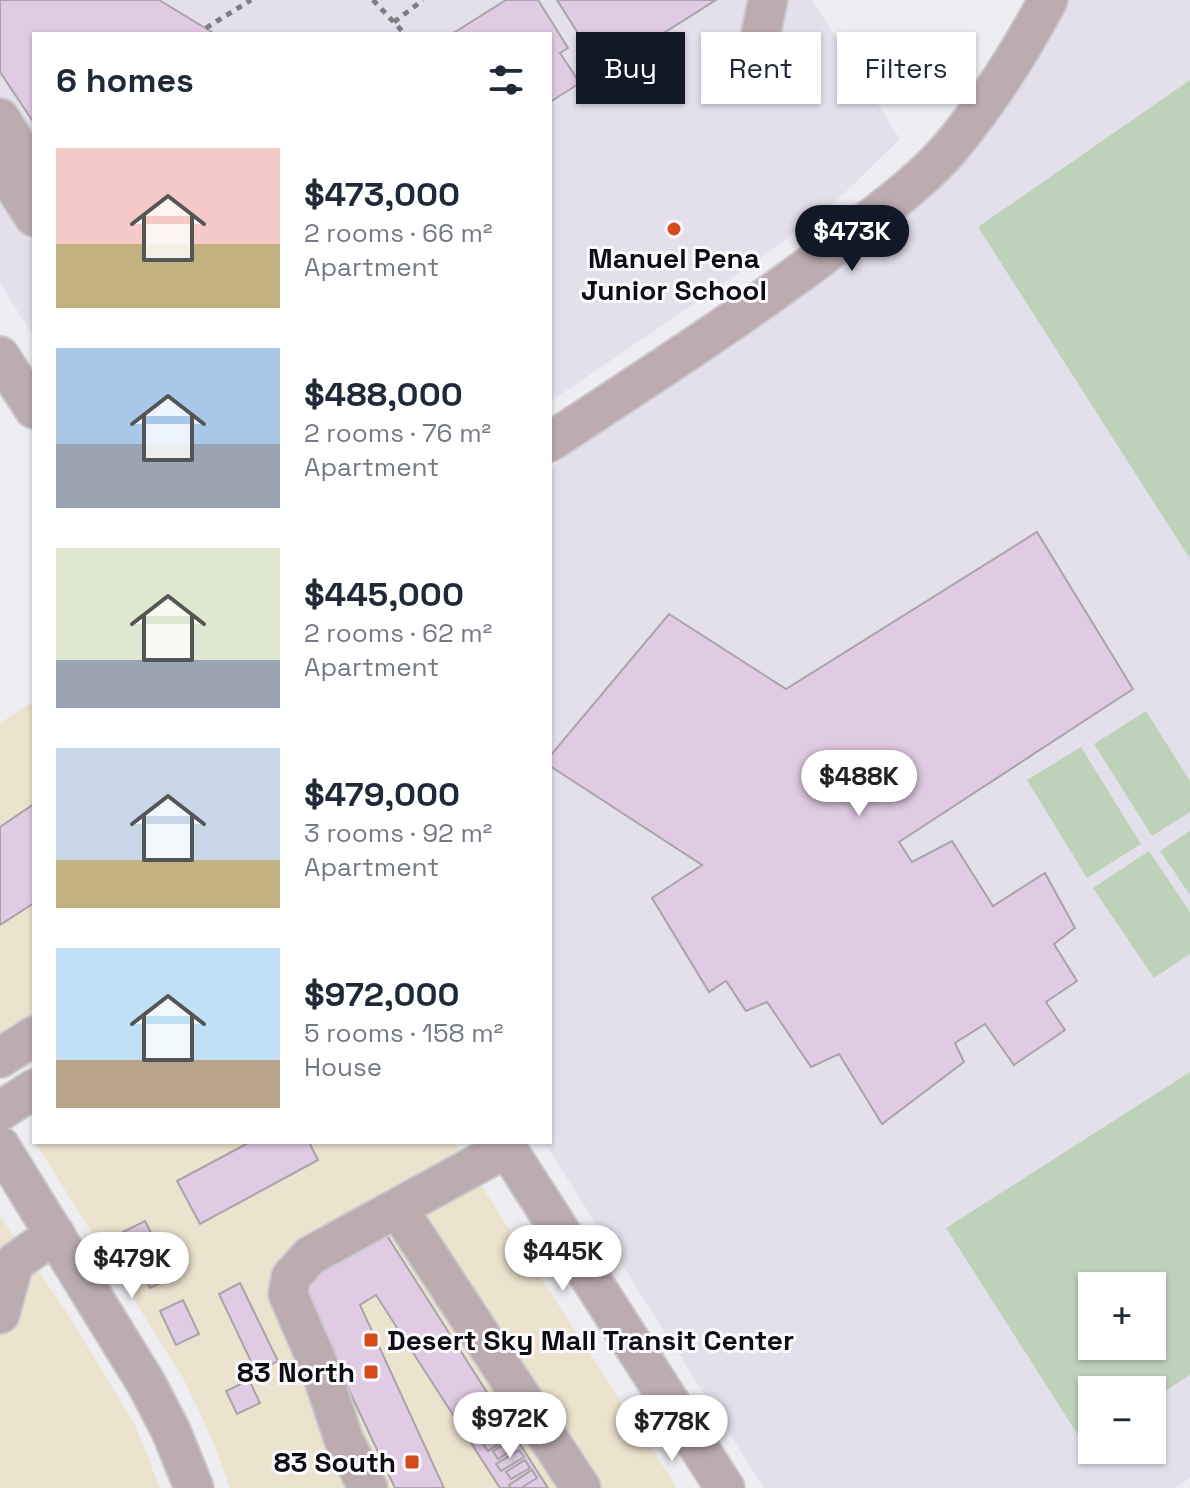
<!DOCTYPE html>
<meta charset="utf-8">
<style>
:root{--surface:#fff;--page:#f2f2f3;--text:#1f2937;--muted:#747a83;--accent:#111827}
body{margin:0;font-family:"Space Grotesk",sans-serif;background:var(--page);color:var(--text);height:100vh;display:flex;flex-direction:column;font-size:30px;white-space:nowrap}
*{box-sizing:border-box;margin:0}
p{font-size:26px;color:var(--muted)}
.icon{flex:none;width:44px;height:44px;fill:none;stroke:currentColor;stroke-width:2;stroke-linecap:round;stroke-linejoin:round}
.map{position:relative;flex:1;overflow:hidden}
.drawer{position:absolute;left:32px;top:32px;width:520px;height:1112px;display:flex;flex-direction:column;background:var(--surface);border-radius:0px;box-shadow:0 2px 6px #0004}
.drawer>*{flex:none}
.hud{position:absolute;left:576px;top:32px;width:494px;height:72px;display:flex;gap:16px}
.controls{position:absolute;left:1078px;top:1272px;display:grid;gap:16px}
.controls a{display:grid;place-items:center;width:88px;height:88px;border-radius:0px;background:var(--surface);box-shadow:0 2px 6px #0004;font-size:40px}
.price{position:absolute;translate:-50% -68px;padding:0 18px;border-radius:28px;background:#fff;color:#222;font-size:26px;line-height:52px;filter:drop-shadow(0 2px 4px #0008)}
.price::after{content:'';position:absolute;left:50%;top:48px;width:24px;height:18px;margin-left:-12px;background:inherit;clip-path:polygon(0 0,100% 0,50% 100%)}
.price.active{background:var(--accent);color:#fff}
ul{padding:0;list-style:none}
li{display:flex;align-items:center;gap:24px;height:200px;padding:0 24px}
li span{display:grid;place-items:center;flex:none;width:224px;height:160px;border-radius:0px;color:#555}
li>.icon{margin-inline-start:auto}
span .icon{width:96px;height:96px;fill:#fffc;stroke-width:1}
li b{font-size:34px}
h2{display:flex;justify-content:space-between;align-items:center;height:96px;padding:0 24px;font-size:34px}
.tag{padding:0 28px;border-radius:0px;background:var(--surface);box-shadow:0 2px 6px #0004;font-size:28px;line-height:72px}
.tag.active{background:var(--accent);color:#fff}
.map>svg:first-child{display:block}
.commercial{fill:#ece3ce}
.built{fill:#e3e0ec;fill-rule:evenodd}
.green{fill:#bed2ba;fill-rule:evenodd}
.building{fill:#e1cae3;stroke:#a8a4a8;stroke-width:2}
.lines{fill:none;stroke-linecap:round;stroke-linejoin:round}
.minor-casing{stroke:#cac9ce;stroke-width:42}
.path{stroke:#7f7e82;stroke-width:5;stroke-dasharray:6 6;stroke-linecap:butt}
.minor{stroke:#bcacb0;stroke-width:38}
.poi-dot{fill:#d24b19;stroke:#fbfaff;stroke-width:3}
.labels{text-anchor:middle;stroke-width:6;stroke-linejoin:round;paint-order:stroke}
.poi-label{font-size:28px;font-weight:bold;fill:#0e0d0f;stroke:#fbfaff;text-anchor:end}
</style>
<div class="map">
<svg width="1190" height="1488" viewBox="0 0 1190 1488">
<rect width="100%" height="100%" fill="#eeedf2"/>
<g class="commercial">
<polygon points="34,701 34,1015 0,1038 0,723"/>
<polygon points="35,1142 453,1142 677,1488 230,1488 213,1441 183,1378"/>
<polygon points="0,1216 64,1308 135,1425 160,1488 0,1488"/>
</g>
<g class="built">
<polygon points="0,0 812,0 900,139 836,201 762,257 550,402 550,34 34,34 34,337 0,283"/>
<path d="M1062,0H1190V1478L1175,1488H764L544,1142H550V468L897,225L950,175ZM1092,1286H1152V1346H1092ZM1092,1390H1152V1450H1092Z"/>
</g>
<g class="green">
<polygon points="1190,80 1190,559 978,227"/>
<polygon points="1146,711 1190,781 1190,812 1152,836 1094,744"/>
<polygon points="1081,747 1141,844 1087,878 1027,780"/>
<polygon points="1190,831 1190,895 1160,851"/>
<polygon points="1149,851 1190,912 1190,954 1154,978 1093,888"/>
<path d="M1190,1072V1375L1152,1399V1390H1092V1437L1083,1443L946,1228ZM1092,1286H1152V1346H1092Z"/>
</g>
<g class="building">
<polygon points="0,0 159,0 215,34 34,34 34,123 0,72"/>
<polygon points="506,0 538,0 568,48 560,53 580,83 550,102 550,34 452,34"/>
<polygon points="557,0 716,0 613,65 594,34 583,41"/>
<polygon points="1037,532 1133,689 899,842 912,862 952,841 993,906 1045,873 1075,928 1054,944 1077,981 1046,1002 1065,1030 1014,1065 985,1024 955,1043 964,1062 882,1124 839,1054 811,1067 767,1002 746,1011 726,981 709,992 652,898 702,865 550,766 550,756 669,614 786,689"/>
<polygon points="34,804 34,903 0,925 0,827"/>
<polygon points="250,1142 309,1142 318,1160 200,1224 177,1181"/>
<polygon points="145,1221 173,1277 150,1288 123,1232"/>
<polygon points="384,1231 548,1488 500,1488 376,1295 360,1305 444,1488 395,1488 299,1284"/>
<polygon points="240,1283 278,1361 256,1372 219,1294"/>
<polygon points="183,1300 199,1334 176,1345 160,1311"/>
<polygon points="249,1380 260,1403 237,1414 226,1391"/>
<polygon points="506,1429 510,1436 488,1451 483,1444"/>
<polygon points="512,1439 517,1446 498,1459 493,1451"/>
<polygon points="519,1450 524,1457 501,1471 496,1464"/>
<polygon points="525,1460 530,1468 511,1479 506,1472"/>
<polygon points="532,1470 537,1478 521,1488 511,1488 509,1485"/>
</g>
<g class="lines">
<defs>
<g id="minor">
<polyline points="761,33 768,0"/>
<polyline points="0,118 34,173"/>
<polyline points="0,164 34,217"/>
<polyline points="0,356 34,409"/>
<path d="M550,442C651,375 754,310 850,235C885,207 922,181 951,147C989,101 1020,53 1048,0"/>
<polyline points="0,1058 34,1036"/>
<polyline points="0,1111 34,1089"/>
<polyline points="503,1142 725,1488"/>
<polyline points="0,1146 146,1383 171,1431 194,1488"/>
<polyline points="398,1209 581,1488"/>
<polyline points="0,1314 14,1263 55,1234"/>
<polyline points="368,1488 344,1440 320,1368 288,1294 291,1277 310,1256 507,1148"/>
</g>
</defs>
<use href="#minor" class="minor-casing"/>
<g class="path">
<polyline points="373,0 405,34"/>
<polyline points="394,22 423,0"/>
<polyline points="206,28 251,0"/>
</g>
<use href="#minor" class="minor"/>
</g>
<g class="poi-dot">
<circle cx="674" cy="229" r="8"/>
<rect x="363" y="1332" width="16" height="16" rx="4"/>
<rect x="363" y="1364" width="16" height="16" rx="4"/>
<rect x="404" y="1454" width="16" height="16" rx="4"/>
</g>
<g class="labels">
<g class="poi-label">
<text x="674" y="268" text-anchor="middle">Manuel Pena<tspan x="674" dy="32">Junior School</tspan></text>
<text x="387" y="1350" text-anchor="start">Desert Sky Mall Transit Center</text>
<text x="355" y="1382">83 North</text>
<text x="396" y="1472">83 South</text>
</g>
</g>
</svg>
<div class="controls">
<a>+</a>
<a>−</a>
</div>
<b class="price active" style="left:852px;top:273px">$473K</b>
<b class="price" style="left:859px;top:818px">$488K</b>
<b class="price" style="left:563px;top:1293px">$445K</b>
<b class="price" style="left:132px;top:1300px">$479K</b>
<b class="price" style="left:510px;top:1460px">$972K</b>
<b class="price" style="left:672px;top:1463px">$778K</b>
<div class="hud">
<a class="tag active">Buy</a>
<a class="tag">Rent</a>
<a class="tag">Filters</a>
</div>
<section class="drawer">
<h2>6 homes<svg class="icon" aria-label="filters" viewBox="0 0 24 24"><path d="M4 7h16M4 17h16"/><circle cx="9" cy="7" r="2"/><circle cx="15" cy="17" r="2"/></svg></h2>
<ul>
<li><span style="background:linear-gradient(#f6c9c9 60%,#c2b280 0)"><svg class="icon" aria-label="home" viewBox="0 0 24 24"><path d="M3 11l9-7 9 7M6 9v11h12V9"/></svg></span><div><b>$473,000</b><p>2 rooms · 66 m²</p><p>Apartment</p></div></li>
<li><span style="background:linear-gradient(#a9c7e8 60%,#9aa5b1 0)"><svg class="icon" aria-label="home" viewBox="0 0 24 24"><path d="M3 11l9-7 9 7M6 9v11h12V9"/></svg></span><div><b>$488,000</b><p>2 rooms · 76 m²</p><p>Apartment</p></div></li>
<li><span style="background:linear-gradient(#dfe7d0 70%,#9aa5b1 0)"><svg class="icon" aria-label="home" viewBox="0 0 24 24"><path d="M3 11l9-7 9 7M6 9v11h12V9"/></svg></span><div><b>$445,000</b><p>2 rooms · 62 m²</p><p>Apartment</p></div></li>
<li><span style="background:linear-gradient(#c9d6e8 70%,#c2b280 0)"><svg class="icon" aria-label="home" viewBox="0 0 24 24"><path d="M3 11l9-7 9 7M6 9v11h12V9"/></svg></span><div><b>$479,000</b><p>3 rooms · 92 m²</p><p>Apartment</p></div></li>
<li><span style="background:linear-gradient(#bfe0f5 70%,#b9a48a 0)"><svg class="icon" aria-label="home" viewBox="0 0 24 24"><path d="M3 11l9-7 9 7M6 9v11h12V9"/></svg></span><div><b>$972,000</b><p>5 rooms · 158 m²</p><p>House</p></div></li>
</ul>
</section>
</div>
